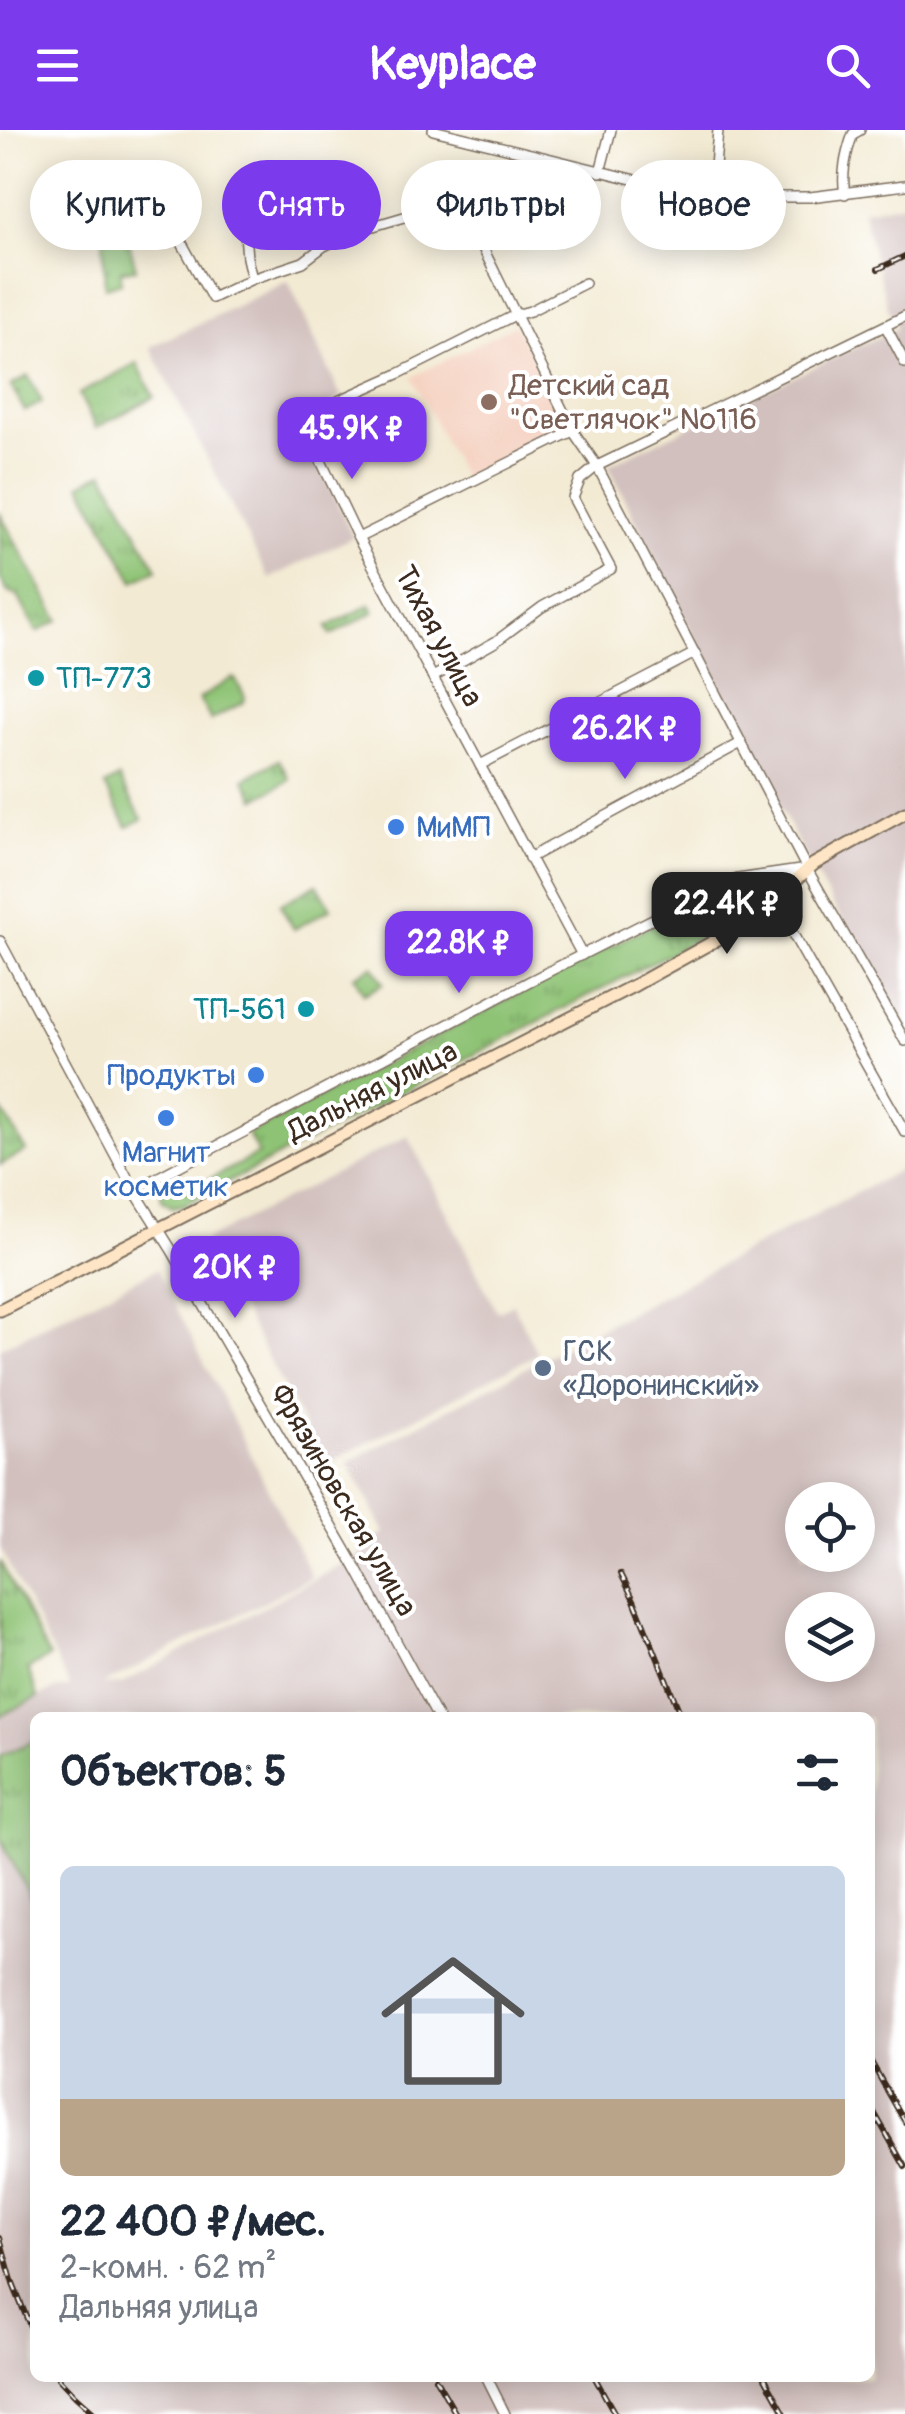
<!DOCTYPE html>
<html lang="ru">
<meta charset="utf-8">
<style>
:root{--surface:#fff;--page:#f2f2f3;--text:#1f2937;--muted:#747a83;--accent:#7c3aed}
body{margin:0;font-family:Pangolin,sans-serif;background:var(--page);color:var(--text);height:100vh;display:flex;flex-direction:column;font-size:38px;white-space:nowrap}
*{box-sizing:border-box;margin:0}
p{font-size:32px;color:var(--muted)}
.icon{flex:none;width:55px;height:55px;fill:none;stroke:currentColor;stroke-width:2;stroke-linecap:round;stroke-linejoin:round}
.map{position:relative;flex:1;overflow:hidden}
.side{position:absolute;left:30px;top:1582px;width:845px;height:670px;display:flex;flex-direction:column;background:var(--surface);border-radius:15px;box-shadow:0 5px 25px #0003}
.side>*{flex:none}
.guide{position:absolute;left:30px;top:30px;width:845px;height:90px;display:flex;gap:20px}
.controls{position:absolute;left:785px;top:1352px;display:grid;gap:20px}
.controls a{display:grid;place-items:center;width:90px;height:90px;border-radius:50%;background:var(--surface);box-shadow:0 5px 25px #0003;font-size:50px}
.price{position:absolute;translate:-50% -85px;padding:0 22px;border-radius:20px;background:var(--accent);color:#fff;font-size:32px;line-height:65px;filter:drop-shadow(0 2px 5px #0008)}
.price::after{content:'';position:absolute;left:50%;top:60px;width:30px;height:22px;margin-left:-15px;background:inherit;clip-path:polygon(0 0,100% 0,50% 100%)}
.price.on{background:#222;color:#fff}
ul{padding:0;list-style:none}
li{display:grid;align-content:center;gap:20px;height:530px;padding:0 30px}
li span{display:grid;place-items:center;height:310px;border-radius:15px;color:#555}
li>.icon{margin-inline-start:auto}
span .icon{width:180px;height:180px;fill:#fffc;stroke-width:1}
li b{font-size:42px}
h2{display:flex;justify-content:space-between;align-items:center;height:120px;padding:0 30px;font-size:42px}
.tag{padding:0 35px;border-radius:45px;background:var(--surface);box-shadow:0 5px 25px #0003;font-size:35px;line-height:90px}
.tag.on{background:var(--accent);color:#fff}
header{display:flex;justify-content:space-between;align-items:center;height:130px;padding:0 30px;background:var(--accent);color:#fff;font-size:45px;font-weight:700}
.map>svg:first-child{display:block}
.built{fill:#f5d3c2}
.industrial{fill:#d1c0bd;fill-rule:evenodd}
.grass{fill:url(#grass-tufts);stroke:#64764a;stroke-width:2.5}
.pitch{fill:#8ec375;stroke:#64764a;stroke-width:2.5}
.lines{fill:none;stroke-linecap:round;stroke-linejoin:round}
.street-casing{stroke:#7b6d5d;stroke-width:12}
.secondary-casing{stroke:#7b6d5d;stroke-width:15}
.street{stroke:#fff;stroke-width:9}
.secondary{stroke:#fde5c5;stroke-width:11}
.rail-casing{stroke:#3b2a1e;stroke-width:6}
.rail{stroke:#fff;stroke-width:2.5;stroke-dasharray:8;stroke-linecap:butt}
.education-dot{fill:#8d6e63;stroke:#fff;stroke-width:4}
.culture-dot{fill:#0f9aa8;stroke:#fff;stroke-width:4}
.shop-dot{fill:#3f7fe0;stroke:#fff;stroke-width:4}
.service-dot{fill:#5c6f8a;stroke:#fff;stroke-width:4}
.labels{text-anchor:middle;stroke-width:8;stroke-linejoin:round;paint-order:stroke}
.education-label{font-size:30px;fill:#785e54;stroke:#fff;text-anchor:start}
.street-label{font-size:30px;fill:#3b2a1e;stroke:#fff}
.culture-label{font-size:30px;fill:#0d838f;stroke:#fff;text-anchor:start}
.shop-label{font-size:30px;fill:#366cbe;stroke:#fff;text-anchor:start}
.service-label{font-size:30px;fill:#4e5e75;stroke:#fff;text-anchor:start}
</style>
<header><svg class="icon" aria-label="menu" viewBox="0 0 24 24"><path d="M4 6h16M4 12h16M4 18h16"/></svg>Keyplace<svg class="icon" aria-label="search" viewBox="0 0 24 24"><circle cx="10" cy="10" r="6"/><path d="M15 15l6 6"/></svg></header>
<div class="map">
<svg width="905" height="2284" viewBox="0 0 905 2284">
<defs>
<pattern id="grass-tufts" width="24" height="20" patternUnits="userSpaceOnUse" patternTransform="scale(2.5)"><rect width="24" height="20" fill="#8ec375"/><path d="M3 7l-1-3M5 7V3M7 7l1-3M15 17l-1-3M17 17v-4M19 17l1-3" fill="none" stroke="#759f5f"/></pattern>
</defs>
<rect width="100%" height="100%" fill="#fff"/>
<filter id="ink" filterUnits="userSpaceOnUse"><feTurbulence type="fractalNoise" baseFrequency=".01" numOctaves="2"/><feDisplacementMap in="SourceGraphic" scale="20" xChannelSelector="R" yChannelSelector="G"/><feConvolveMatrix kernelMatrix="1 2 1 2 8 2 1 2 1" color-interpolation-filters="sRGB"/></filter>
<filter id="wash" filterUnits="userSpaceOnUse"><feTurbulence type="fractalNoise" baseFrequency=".0048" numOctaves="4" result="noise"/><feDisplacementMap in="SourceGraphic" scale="40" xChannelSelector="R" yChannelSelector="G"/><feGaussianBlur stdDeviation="2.25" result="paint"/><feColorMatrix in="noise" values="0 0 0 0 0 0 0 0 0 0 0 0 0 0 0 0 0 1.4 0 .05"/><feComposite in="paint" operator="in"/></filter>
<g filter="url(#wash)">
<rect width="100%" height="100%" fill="#f3ead3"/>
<polygon class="built" points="515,195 566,297 463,349 412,247"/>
<g class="industrial">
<polygon points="905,73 905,902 798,713 608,335 897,198 887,176 862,80"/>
<polygon points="288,151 341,266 317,285 307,307 353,407 269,449 150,217"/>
<polygon points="408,1006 497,1182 513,1174 537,1224 325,1335 205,1110"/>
<path d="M905,1037V2284H0V1586L55,1559L70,1557L0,1418V1218L157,1139L312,1447L102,1555L122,1554L364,1422L362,1416L385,1403L348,1332ZM802,1370H858V1425H802ZM802,1480H858V1535H802ZM35,1588H870V2248H35Z"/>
</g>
<g class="grass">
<polygon points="103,103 127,105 136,139 121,140 121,153 105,157"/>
<polygon points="137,233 154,267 96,298 79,264"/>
<polygon points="28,246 42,272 25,281 11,256"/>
<polygon points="104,342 157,439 134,451 81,354"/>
<polygon points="0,384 59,490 37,502 18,466 8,462 0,448"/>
<polygon points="370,475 374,482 331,505 327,497"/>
<polygon points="279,630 290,650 256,669 245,649"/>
<polygon points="119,648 142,689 128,697 105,656"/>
<polygon points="317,754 331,778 294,799 280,775"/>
<path d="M730,754C745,754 752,762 750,777L742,786L184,1075L172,1077L162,1070L160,1054L168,1045L178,1040L189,1060L258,1024L248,1004Z"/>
<polygon points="373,836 383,854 364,864 354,846"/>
<polygon points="3,982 26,1021 0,1035 0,984"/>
<polygon points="0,1431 49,1527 28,1539 38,1567 0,1586"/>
<polygon points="35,1611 35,1775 0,1708 0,1626"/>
</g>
<g class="pitch">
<polygon points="100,39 118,43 109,82 91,79"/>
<polygon points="232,548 235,549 245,567 244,572 211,590 199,569"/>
</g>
</g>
<g filter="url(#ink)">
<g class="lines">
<defs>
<g id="street">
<polyline points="433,0 673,59 775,67 810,67 905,55"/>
<polyline points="143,42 212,168 252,149 303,132 324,116 353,102 414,84 457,82 464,85 472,96 573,301 597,336 807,739 905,911"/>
<polyline points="600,42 611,0"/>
<polyline points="713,61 718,0"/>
<path d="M845,64C841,43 846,23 853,4L860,0"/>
<polyline points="242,66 247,128 252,149"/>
<polyline points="886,197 905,233"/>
<polyline points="358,408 573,301"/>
<polyline points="433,547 495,512 542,477 611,439 573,368 580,350 597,336 905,186"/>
<polyline points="480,635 695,523"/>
<polyline points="529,728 741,613"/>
<polyline points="760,746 905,1002"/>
<polyline points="0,811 134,1060 171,1119 357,1439 438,1588"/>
<polyline points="582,825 358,408 310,308 320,286 340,270 398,244 515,185 530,181 585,153"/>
<polyline points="134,1060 530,851 716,757 738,749 807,739"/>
<polyline points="487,2248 505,2284"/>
</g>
<polyline id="secondary" points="0,1180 635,855 745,794 814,734 905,683"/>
</defs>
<use href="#street" class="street-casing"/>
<use href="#secondary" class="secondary-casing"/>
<use href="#street" class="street"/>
<use href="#secondary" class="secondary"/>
<defs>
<g id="rail">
<polyline points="878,139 905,126"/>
<polyline points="621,1444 634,1470 682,1588"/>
<polyline points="870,1930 905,1992"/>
<polyline points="870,1975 905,2037"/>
<polyline points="0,2108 13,2154 30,2196"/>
<polyline points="58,2248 75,2266 95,2284"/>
<polyline points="435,2248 456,2284"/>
<polyline points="595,2248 615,2284"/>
<polyline points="765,2248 785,2284"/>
</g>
</defs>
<use href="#rail" class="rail-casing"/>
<use href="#rail" class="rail"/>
</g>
</g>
<circle class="education-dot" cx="489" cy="272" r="10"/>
<g class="culture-dot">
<circle cx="36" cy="548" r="10"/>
<circle cx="306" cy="879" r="10"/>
</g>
<g class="shop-dot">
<circle cx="396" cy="697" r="10"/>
<circle cx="256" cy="945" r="10"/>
<circle cx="166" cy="988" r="10"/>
</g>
<circle class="service-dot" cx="543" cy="1238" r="10"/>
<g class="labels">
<g class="education-label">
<text x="509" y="265">Детский сад<tspan x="509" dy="34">"Светлячок" №116</tspan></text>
</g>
<g class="street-label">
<text transform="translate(439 506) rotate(62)" y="10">Тихая улица</text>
<text transform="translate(372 961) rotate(-27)" y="10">Дальняя улица</text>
<text transform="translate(344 1370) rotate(60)" y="10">Фрязиновская улица</text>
</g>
<g class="culture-label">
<text x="56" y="558">ТП-773</text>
<text x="286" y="889" text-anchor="end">ТП-561</text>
</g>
<g class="shop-label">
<text x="416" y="707">МиМП</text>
<text x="236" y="955" text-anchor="end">Продукты</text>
<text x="166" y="1032" text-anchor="middle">Магнит<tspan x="166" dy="34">косметик</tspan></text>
</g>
<g class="service-label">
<text x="563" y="1231">ГСК<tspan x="563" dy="34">«Доронинский»</tspan></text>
</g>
</g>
</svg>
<div class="controls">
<a><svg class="icon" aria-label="locate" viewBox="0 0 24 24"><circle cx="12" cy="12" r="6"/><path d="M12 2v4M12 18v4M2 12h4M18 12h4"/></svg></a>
<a><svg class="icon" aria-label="layers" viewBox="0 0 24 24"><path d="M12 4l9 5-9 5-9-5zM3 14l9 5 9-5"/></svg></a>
</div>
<b class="price" style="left:352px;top:352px">45.9K ₽</b>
<b class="price" style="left:625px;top:652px">26.2K ₽</b>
<b class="price on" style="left:727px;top:827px">22.4K ₽</b>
<b class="price" style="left:459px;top:866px">22.8K ₽</b>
<b class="price" style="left:235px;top:1191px">20K ₽</b>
<div class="guide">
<a class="tag">Купить</a>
<a class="tag on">Снять</a>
<a class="tag">Фильтры</a>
<a class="tag">Новое</a>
</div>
<section class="side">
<h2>Объектов: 5<svg class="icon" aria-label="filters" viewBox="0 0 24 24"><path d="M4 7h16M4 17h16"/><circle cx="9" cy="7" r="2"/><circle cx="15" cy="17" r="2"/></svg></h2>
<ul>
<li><span style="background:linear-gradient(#c9d6e8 75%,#b9a48a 0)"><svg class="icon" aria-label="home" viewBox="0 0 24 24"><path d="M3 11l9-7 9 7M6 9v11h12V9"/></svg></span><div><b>22 400 ₽/мес.</b><p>2-комн. · 62 m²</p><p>Дальняя улица</p></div></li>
</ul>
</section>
</div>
